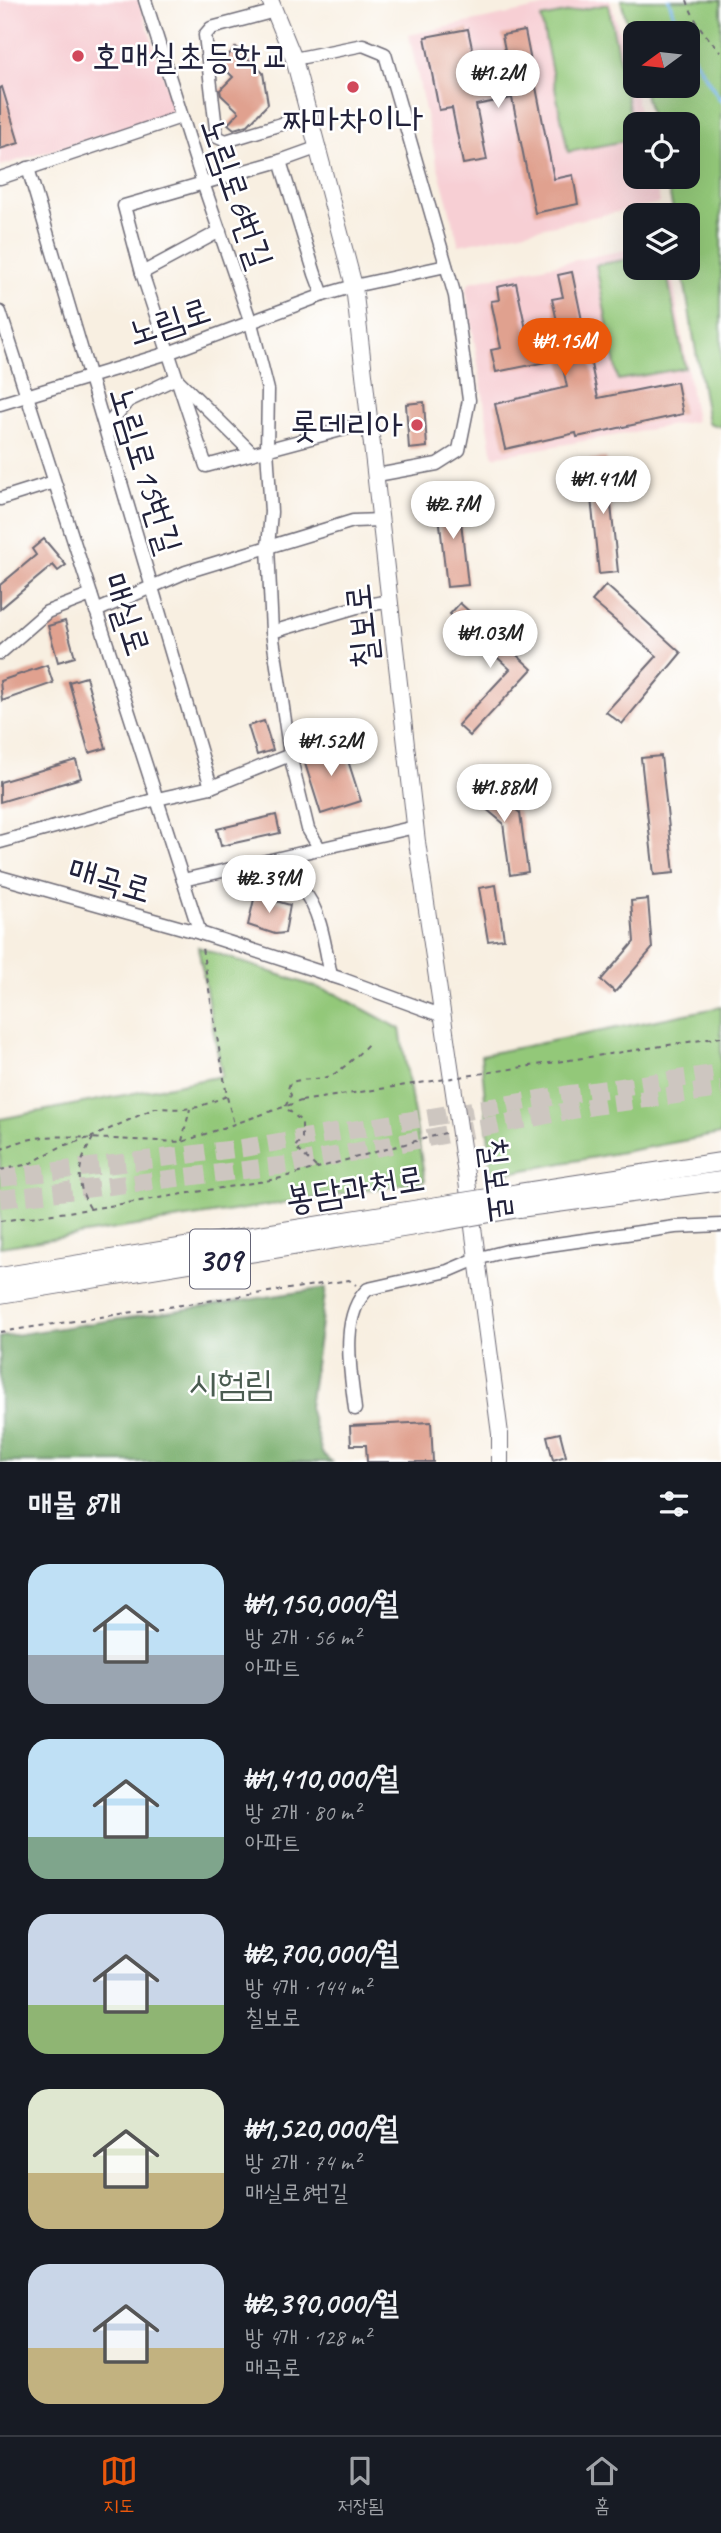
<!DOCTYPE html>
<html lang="ko">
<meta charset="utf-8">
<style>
:root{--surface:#171b24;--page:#20242c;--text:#f1f3f6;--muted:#9ea1a6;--line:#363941;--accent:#ea580c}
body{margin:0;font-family:Caveat,"Poor Story",sans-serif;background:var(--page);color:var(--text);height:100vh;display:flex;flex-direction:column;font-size:26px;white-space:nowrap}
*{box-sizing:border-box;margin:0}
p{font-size:23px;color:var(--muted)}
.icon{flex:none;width:38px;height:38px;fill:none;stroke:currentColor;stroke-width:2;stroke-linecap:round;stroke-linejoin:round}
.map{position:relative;height:1462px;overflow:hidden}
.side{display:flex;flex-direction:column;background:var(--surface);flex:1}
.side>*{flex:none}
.needle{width:46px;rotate:255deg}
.tools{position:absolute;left:623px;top:21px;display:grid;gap:14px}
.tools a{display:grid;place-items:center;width:77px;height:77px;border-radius:14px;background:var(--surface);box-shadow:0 7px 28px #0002;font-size:35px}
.price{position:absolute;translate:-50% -60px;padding:0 16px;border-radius:24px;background:#fff;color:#222;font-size:23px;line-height:46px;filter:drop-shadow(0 2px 4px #0008)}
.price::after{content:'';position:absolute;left:50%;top:42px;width:21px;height:16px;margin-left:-10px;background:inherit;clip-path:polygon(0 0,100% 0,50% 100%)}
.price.current{background:var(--accent);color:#fff}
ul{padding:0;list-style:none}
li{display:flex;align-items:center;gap:21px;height:175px;padding:0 28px}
li span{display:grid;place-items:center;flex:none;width:196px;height:140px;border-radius:21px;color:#555}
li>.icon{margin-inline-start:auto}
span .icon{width:84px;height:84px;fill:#fffc;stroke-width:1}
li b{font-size:30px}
h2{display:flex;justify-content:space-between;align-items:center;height:84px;padding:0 28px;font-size:30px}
.dock{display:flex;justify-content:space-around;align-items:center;height:98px;border-top:2px solid var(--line);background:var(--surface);font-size:19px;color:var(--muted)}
.dock a{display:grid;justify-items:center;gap:4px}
.dock .current{color:var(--accent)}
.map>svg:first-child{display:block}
.built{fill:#f7cfd4}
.green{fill:#93c879;stroke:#5a755a;stroke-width:2}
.forest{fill:#76ac69;stroke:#4c6752;stroke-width:2}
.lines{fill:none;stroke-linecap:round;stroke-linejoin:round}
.stream{stroke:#7dbaf0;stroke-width:3.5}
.building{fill:#e0a18f}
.highway-tunnel{stroke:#cdc6c0;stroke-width:18;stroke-dasharray:18 9;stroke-linecap:butt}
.minor-casing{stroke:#6d6a75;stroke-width:15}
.major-casing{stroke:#6d6a75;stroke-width:18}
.highway-casing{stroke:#6d6a75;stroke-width:20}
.path{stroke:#6d6a75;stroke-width:2;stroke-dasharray:5 5;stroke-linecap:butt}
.minor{stroke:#fff;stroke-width:12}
.major{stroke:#fff;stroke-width:16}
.highway{stroke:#fff;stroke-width:18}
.highway-bridge-casing{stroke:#6d6a75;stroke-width:20;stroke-linecap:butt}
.path-bridge{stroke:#6d6a75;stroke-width:2;stroke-dasharray:5 5;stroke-linecap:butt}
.highway-bridge{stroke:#fff;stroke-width:18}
.poi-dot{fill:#d1495b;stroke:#fff;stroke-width:2.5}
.labels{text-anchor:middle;stroke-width:5;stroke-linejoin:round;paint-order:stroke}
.shield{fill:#fff;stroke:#646476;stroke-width:2}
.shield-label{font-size:33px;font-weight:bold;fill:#22223b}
.poi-label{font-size:35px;fill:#22223b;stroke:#fff;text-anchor:start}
.street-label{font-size:35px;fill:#22223b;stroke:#fff}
.park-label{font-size:35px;fill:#4a5c51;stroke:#fff}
</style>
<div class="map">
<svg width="721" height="1462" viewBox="0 0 721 1462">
<rect width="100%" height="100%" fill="#fff"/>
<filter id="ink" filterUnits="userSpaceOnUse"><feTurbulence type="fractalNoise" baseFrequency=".0143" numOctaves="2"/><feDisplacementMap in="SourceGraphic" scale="14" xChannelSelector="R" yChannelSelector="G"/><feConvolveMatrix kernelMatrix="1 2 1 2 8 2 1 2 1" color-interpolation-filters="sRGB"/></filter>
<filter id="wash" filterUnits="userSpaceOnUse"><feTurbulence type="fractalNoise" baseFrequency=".00686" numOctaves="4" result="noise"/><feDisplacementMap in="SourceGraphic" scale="28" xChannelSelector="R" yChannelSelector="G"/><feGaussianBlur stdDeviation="1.57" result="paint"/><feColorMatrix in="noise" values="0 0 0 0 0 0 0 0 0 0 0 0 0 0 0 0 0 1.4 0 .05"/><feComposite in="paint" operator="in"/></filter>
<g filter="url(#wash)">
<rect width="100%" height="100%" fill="#f8efe1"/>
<g class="built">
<polygon points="0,0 139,0 175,113 0,166"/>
<polygon points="575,0 610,0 628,62 642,124 635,124 635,177 654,177 660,203 459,245 434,152 409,35"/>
<polygon points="635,248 635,268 671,268 696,421 493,457 466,289 470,282"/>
</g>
<g class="green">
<polygon points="621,0 721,0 721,427 708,423 682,268 688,268 688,215 674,215 666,177 688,177 688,124 653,124 643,86 688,86 688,33 635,33 635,55"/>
<polygon points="608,4 635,139 568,152 541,18"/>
<polygon points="635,258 635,268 666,268 685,368 618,380 596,265"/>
<polygon points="198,947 336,994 400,1029 425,1181 0,1247 0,1119 222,1076"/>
<polygon points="721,1007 721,1134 492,1176 481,1055"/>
</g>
<polygon class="forest" points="326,1288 309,1407 322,1453 332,1462 0,1462 0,1337"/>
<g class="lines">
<g class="stream">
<polyline points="669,0 680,33"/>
<polyline points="688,49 721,101"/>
</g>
</g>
<g id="blocks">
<g class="building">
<polygon points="468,29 480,86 511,80 502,35 525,31 554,179 573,175 578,204 535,213 512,98 476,105 487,160 463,164 452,108 439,110 425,37"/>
<polygon points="236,47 263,73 268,104 248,125 234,129 228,124 239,112 221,95 220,90 233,77 220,64"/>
<polygon points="2,87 19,143 0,149 0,88"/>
<polygon points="572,272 598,398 677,382 683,414 577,437 576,433 505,449 495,404 567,387 561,359 496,372 491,350 501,348 491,301 499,300 497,287 516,283 529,343 552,338 549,322 557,321 552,299 563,297 558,275"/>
<polygon points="424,402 427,447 409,449 406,404"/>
<polygon points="606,458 618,572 599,574 587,460"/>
<polygon points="458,494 468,585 447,587 437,497"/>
<polygon points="44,539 66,565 58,571 53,565 0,609 0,585 36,555 32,549"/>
<polygon points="606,585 681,653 622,724 606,712 657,656 592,601"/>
<polygon points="460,603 532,669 470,736 458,725 510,669 450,614"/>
<polygon points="65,621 75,657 58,662 48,626"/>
<polygon points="47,665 53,683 2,701 0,681"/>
<polygon points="86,677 106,748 89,753 69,682"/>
<polygon points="264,721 273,750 257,755 248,726"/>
<polygon points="342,742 361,801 321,814 302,754"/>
<polygon points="661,756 674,873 654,875 641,758"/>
<polygon points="76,760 81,778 0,802 0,782"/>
<polygon points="473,776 520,813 528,872 510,875 503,823 466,792"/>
<polygon points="276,815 280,833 221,846 217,829"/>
<polygon points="496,885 504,939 488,941 479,888"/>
<polygon points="255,895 290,905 285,933 275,934 248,925"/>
<polygon points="648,899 652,949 615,992 601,980 634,942 631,901"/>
<polygon points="431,1422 433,1462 367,1462 366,1445 351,1445 350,1426"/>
<polygon points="560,1433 566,1456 553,1460 547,1436"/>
</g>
</g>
</g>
<g filter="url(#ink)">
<use href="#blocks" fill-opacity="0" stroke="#6d6a75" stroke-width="2"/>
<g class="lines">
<g class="highway-tunnel">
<polyline points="0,1178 243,1148 570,1094 721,1073"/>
<polyline points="0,1199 287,1165 594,1106 721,1089"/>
</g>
<defs>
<g id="minor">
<polyline points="145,0 203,183 251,323 268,390 267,449 271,512 268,547 272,632 290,755 308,829 320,849"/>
<polyline points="275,11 211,28 205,35 217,137 226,141 311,115"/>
<polyline points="294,59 363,45 385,54 455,296 469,400 459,450 437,464 377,475"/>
<polyline points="319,147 280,161 124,206 142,273 206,466 371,422"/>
<polyline points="280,161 315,274 323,295"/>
<polyline points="28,168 211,787"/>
<polyline points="0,178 181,117"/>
<polyline points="142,273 220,231"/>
<polyline points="0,312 200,933"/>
<polyline points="0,404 168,353 323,295 354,286 446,266"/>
<polyline points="105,428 128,401 176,378 252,453"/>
<polyline points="0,499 54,482"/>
<polyline points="96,611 186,572 353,521 381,520"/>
<polyline points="272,632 357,607 390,601"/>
<polyline points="0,653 47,612 91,595"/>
<polyline points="0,842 157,799 211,787 290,755"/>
<path d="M254,864C265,870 296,885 303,891C321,909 326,952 331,976"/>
<polyline points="0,877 200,933 342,979 443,1016"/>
<polyline points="183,880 415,827"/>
<path d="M355,1409C351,1374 339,1316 368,1289L448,1271L476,1259L507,1251L675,1227L721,1225"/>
</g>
<polyline id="major" points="270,0 294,59 354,286 417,842 467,1181 500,1434 500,1462"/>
<g id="highway">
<polyline points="519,1193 721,1162"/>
<polyline points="519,1208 721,1181"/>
<polyline points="0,1277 438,1206"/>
<polyline points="0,1294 439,1222"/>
</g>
</defs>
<use href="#minor" class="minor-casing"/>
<use href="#major" class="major-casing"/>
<use href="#highway" class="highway-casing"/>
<g class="path">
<path d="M687,0C694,22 705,35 721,52"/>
<polyline points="227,1097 234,1124"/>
<polyline points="90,1138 155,1108 184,1109 198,1107 227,1096 202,948"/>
<polyline points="182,1141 190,1109"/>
<path d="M0,1150C29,1135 56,1135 88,1138"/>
<path d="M316,1167L295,1147L302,1138V1122L285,1107L291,1095L288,1089L290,1083C303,1077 317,1081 330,1076C342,1071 361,1052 370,1042"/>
<polyline points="0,1170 29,1164 62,1146 89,1138 182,1142 301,1101"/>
<path d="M90,1208C74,1181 78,1164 93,1138"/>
<polyline points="0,1221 90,1209 277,1179 445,1133"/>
<polyline points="0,1332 349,1280 356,1285"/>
</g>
<use href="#minor" class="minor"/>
<use href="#major" class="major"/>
<use href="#highway" class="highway"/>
<defs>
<g id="highway-bridge">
<polyline points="438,1206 519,1193"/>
<polyline points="439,1222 519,1208"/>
</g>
</defs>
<use href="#highway-bridge" class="highway-bridge-casing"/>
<polyline class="path-bridge" points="301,1101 721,1037"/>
<use href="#highway-bridge" class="highway-bridge"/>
</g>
</g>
<g class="poi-dot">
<circle cx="78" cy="56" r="7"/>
<circle cx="353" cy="87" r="7"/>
<circle cx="417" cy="425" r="7"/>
</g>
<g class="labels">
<rect class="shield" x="190" y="1229.5" width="60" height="59" rx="5"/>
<g class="shield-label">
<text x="220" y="1271">309</text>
</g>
<g class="poi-label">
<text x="92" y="68">호매실초등학교</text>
<text x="353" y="131" text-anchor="middle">짜마차이나</text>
<text x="403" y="437" text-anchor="end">롯데리아</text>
</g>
<g class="street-label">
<text transform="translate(237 193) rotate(71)" y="12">노림로6번길</text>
<text transform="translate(169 321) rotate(-18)" y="12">노림로</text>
<text transform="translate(146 470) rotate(73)" y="12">노림로15번길</text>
<text transform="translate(127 614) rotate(72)" y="12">매실로</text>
<text transform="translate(361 626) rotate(-96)" y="12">칠보로</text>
<text transform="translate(110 879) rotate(16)" y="12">매곡로</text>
<text transform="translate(498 1180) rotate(83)" y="12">칠보로</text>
<text transform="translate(355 1188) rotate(-9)" y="12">봉담과천로</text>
</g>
<g class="park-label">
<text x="231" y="1395">시험림</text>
</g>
</g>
</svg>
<div class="tools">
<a><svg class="needle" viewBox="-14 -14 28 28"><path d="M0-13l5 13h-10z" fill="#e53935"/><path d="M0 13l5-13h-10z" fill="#9ea1a6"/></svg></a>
<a><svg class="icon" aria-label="locate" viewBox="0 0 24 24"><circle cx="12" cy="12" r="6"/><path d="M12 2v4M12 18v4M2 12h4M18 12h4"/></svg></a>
<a><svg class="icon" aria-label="layers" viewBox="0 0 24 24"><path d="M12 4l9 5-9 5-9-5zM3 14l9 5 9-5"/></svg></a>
</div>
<b class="price" style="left:498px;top:110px">₩1.2M</b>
<b class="price current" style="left:565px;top:378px">₩1.15M</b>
<b class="price" style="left:603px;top:516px">₩1.41M</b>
<b class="price" style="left:453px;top:541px">₩2.7M</b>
<b class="price" style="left:490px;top:670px">₩1.03M</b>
<b class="price" style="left:331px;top:778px">₩1.52M</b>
<b class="price" style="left:504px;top:824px">₩1.88M</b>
<b class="price" style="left:269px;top:915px">₩2.39M</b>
</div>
<section class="side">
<h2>매물 8개<svg class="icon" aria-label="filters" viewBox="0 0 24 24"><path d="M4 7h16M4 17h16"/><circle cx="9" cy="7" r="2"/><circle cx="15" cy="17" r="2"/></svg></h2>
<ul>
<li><span style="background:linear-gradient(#bfe0f5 65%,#9aa5b1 0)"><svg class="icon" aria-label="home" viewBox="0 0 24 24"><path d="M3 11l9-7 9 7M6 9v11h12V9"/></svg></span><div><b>₩1,150,000/월</b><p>방 2개 · 56 m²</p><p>아파트</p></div></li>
<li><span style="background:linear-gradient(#bfe0f5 70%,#7fa58c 0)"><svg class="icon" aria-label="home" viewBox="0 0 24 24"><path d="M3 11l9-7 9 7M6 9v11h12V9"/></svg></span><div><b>₩1,410,000/월</b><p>방 2개 · 80 m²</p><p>아파트</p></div></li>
<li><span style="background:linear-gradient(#c9d6e8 65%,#8fb573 0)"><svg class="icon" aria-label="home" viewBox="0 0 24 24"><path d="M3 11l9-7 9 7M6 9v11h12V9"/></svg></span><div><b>₩2,700,000/월</b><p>방 4개 · 144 m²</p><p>칠보로</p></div></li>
<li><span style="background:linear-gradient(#dfe7d0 60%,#c2b280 0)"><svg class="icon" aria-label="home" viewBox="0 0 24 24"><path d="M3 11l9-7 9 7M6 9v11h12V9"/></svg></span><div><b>₩1,520,000/월</b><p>방 2개 · 74 m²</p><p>매실로8번길</p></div></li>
<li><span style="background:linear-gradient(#c9d6e8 60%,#c2b280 0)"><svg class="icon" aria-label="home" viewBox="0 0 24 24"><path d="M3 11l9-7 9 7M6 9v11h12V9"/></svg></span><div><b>₩2,390,000/월</b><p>방 4개 · 128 m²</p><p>매곡로</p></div></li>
</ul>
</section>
<nav class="dock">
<a class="current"><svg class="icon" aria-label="map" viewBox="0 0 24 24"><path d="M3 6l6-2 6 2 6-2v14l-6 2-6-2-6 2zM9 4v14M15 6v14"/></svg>지도</a>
<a><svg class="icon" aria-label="saved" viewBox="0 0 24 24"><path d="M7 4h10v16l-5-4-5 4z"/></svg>저장됨</a>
<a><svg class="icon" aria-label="home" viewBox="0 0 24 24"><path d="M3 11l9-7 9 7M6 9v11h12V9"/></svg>홈</a>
</nav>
